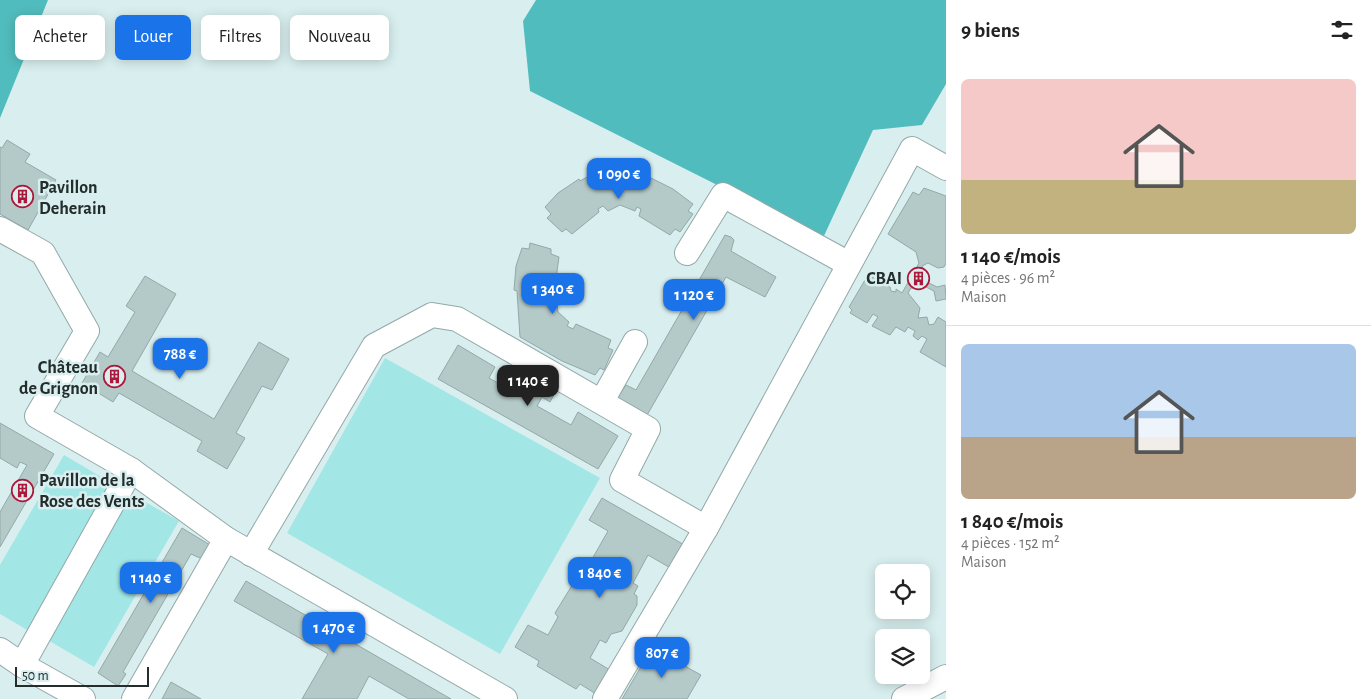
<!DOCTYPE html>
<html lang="fr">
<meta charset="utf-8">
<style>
:root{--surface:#fff;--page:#f6f6f6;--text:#222;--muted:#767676;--line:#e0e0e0;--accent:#1a73e8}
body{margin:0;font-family:"Alegreya Sans",sans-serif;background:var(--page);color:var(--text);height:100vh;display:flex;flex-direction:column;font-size:19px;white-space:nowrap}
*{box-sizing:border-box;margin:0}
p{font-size:16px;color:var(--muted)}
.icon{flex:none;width:28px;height:28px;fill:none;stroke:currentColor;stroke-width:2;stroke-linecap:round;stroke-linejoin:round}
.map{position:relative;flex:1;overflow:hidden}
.panel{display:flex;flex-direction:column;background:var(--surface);width:425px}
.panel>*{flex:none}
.hud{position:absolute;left:15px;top:15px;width:475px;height:45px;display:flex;gap:10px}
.controls{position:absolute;left:875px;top:564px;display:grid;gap:10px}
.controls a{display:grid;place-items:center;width:55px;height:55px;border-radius:8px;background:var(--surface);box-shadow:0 2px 12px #0003;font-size:25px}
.scale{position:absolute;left:15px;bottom:12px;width:134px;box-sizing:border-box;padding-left:5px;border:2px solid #242c2c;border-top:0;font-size:14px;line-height:18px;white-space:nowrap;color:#242c2c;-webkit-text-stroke:4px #d9efef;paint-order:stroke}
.price{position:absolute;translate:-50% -42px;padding:0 11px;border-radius:10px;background:var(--accent);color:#fff;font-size:16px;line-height:32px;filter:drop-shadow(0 1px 2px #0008)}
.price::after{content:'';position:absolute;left:50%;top:30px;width:15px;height:11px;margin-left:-8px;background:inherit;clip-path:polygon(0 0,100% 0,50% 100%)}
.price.on{background:#222;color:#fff}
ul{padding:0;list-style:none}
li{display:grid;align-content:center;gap:10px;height:265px;padding:0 15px}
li+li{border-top:1px solid var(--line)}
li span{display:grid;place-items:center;height:155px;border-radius:8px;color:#555}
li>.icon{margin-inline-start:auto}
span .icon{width:90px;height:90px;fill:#fffc;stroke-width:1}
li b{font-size:21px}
h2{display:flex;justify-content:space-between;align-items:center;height:60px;padding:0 15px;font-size:21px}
.pill{padding:0 18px;border-radius:8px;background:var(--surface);box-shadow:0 2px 12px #0003;font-size:18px;line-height:45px}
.pill.on{background:var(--accent);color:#fff}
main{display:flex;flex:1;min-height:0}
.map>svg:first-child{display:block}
.green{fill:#a2e6e6}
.forest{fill:#51bcbd}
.building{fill:#b4cac9;stroke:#93a8a8}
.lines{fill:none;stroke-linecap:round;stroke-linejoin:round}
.minor-casing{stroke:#93a8a8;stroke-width:26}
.minor{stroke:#fff;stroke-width:24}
.labels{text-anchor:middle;stroke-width:5;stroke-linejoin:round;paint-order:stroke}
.poi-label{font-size:18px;font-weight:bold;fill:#242c2c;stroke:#d9efef;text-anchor:start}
</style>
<main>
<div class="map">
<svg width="946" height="699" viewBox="0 0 946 699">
<rect width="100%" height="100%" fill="#d9efef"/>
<g class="green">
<polygon points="385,358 600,478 500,654 287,533"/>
<polygon points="64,455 115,485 29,631 0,614 0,565"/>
<polygon points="131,494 179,521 94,667 46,639"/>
</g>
<g class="forest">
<polygon points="0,0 48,0 0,118"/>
<polygon points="536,0 946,0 946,84 922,125 873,130 823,238 530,91 523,21"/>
</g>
<g class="building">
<polygon points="7,140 30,154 25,162 56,180 28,230 0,214 0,147 2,148"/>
<polygon points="616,161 647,173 647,176 673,189 693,204 688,211 693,214 680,232 675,229 670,235 639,216 641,209 637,207 635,211 620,205 608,211 603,206 598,209 599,212 572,234 566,229 562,232 547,218 551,214 545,207 558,193 579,179 580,181"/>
<polygon points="924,188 946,196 946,263 944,267 938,268 928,263 922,266 927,282 937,287 945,285 946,299 936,301 934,291 924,286 911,288 908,293 920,308 918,318 927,317 929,325 934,324 938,317 946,322 946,367 920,352 927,339 922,336 918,340 913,336 915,331 908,327 905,332 896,327 890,335 872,326 878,317 873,314 867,323 850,313 852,310 849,307 865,280 869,282 872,277 890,287 891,291 896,292 896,289 902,293 919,263 916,252 888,234 913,192 919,195"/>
<polygon points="725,235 731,237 734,240 731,251 776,277 765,297 726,277 646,417 616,400 626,385 636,390"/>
<polygon points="530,243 551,249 551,254 559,257 554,293 549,294 549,299 556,300 558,312 569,322 567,326 573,329 576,324 611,340 608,348 613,350 604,370 600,368 595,375 562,361 520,337 517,291 514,290 516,266 522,248 529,249"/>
<polygon points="145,276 176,294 132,371 214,419 259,342 289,359 272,390 262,386 236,433 245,438 227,469 197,451 202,441 119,393 113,402 82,383 100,352 108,357 135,312 126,306"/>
<polygon points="458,345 495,367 489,378 521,396 526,388 516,382 524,370 557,389 550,402 542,397 537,406 571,425 578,412 618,436 598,469 438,379"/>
<polygon points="0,423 54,454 0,547 0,512 27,465 20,462 17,468 0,458"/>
<polygon points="602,498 688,547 674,570 648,555 633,583 638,586 634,594 637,596 637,605 622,631 611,634 606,643 600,640 590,658 615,673 601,697 580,684 576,689 537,666 539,661 515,647 528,625 548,635 558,617 555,613 584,566 587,568 608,531 589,520"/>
<polygon points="182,528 210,545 202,559 191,554 123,672 126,674 118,686 98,673"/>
<polygon points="246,581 451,699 409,699 369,676 357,699 302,699 328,654 234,601"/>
<polygon points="652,648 701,675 687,699 622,699"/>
<polygon points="171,682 201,699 162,699"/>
</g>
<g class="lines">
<defs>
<g id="minor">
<polyline points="0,229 43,253 87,331 37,416 131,470"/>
<polyline points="687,253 723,195 849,264"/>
<polyline points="602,401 635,342"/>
<polyline points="251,554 374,346 432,315 457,319 648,429 622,480 706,528"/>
<polyline points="0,650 22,665"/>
<polyline points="83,699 22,665 131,470 226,539 505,699"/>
<polyline points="134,699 226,539"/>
<polyline points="605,699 706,528 912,149 946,168"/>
<polyline points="904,699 946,677"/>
</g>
</defs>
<use href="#minor" class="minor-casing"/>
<use href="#minor" class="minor"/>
</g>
<defs>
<symbol id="building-ring" viewBox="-11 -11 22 22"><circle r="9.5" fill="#d9efef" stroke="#ac173a" stroke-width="1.5"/><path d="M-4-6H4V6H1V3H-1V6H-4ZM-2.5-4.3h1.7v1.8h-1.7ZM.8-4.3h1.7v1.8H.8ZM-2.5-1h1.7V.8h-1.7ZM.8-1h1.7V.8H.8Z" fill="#ac173a"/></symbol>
</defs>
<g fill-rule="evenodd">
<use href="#building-ring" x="10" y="184" width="25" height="25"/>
<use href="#building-ring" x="906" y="266" width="25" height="25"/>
<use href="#building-ring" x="102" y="364" width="25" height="25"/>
<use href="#building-ring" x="10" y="478" width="25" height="25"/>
</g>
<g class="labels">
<g class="poi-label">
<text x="39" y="193">Pavillon<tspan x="39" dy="21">Deherain</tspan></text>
<text x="902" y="284" text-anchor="end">CBAI</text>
<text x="98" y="373" text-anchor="end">Château<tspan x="98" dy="21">de Grignon</tspan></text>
<text x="39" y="486">Pavillon de la<tspan x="39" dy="21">Rose des Vents</tspan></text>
</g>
</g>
</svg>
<div class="controls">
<a><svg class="icon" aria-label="locate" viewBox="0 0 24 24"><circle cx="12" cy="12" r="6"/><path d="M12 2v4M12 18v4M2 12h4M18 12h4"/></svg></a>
<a><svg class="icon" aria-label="layers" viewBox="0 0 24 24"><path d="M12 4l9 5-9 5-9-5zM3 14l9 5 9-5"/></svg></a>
</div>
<div class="scale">50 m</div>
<b class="price" style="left:619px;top:200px">1 090 €</b>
<b class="price" style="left:553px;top:315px">1 340 €</b>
<b class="price" style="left:694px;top:321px">1 120 €</b>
<b class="price" style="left:180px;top:380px">788 €</b>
<b class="price on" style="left:528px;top:407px">1 140 €</b>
<b class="price" style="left:600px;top:599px">1 840 €</b>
<b class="price" style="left:151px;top:604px">1 140 €</b>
<b class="price" style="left:334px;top:654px">1 470 €</b>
<b class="price" style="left:662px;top:679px">807 €</b>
<div class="hud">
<a class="pill">Acheter</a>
<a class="pill on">Louer</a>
<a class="pill">Filtres</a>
<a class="pill">Nouveau</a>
</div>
</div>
<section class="panel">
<h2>9 biens<svg class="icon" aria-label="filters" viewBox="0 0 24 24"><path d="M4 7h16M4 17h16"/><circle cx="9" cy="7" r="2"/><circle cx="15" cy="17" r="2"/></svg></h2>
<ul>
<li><span style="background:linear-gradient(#f6c9c9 65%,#c2b280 0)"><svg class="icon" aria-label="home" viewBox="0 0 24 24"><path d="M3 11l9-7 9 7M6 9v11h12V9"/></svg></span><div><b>1 140 €/mois</b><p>4 pièces · 96 m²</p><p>Maison</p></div></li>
<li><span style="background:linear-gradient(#a9c7e8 60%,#b9a48a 0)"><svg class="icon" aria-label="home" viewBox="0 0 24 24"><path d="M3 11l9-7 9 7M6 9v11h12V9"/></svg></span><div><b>1 840 €/mois</b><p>4 pièces · 152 m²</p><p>Maison</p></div></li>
</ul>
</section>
</main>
